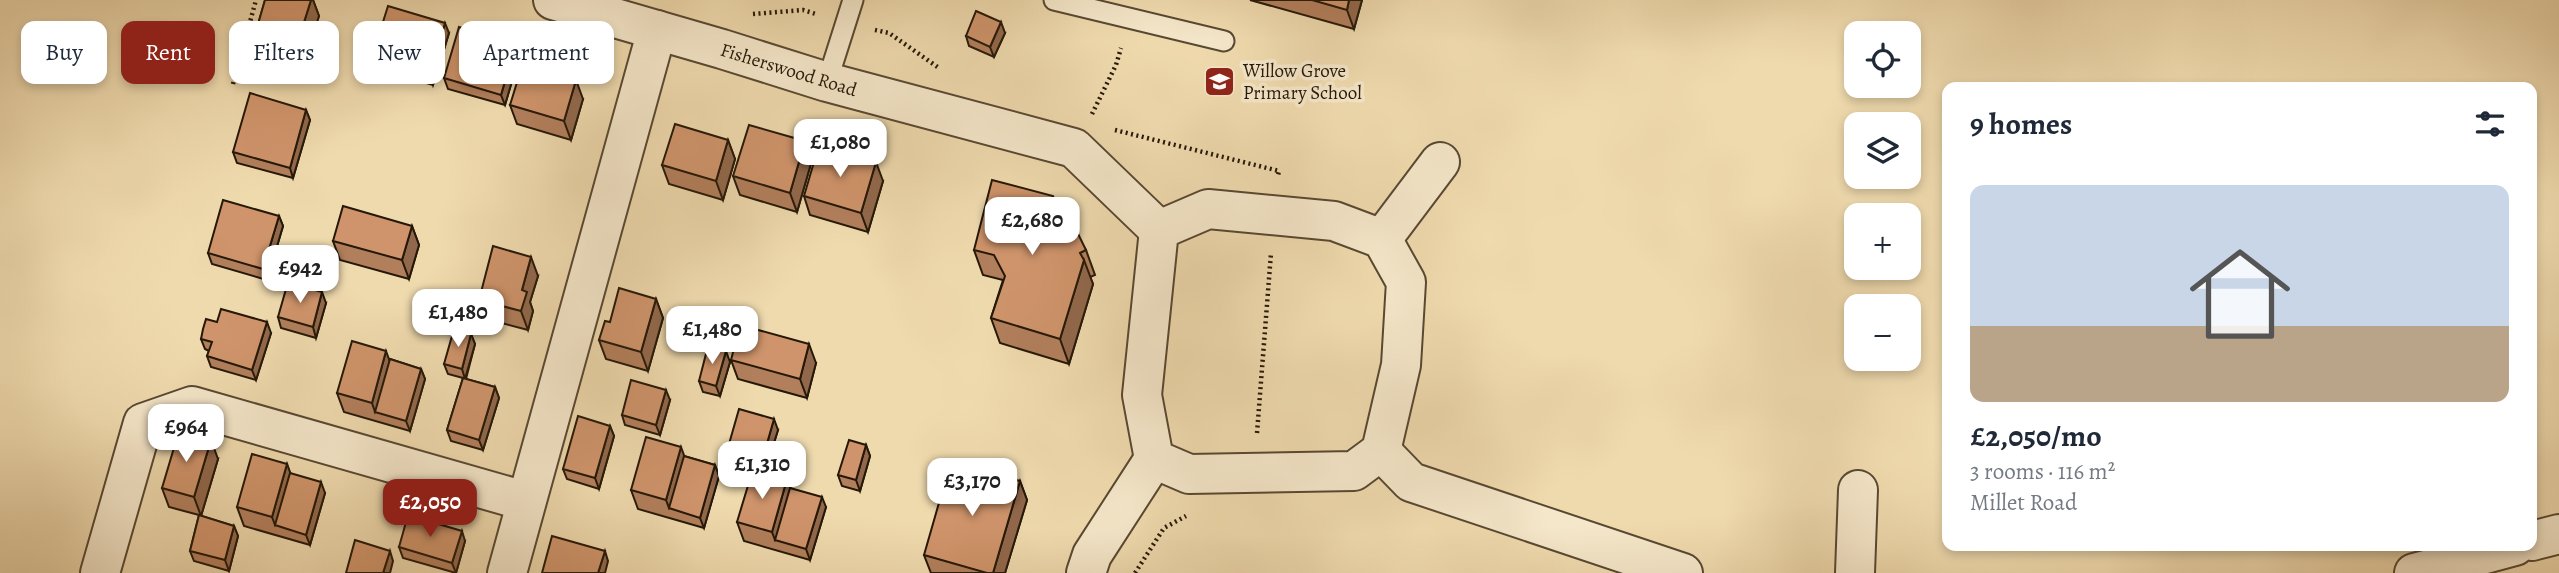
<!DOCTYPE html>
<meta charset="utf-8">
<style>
:root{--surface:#fff;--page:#f2f2f3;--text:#1f2937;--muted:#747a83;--line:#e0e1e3;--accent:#8f2418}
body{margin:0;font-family:Alegreya,serif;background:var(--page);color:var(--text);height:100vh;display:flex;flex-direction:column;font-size:26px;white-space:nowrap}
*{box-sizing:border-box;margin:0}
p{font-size:23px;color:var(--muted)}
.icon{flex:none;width:38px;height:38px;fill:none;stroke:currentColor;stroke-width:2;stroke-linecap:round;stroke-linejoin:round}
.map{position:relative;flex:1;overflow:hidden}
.panel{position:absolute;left:1942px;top:82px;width:595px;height:469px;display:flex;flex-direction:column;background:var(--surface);border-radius:14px;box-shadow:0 4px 10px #0003}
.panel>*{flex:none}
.top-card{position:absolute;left:21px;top:21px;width:665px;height:63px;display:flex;gap:14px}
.buttons{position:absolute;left:1844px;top:21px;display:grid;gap:14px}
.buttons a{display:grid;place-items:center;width:77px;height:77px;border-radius:14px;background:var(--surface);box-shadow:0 4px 10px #0003;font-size:35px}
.price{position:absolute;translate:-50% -60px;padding:0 16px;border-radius:14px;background:#fff;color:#222;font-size:23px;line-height:46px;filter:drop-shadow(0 2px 4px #0008)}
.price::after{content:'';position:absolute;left:50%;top:42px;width:21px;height:16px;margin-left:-10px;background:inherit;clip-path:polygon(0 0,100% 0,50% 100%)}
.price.on{background:var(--accent);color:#fff}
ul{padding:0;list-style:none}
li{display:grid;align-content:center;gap:14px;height:371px;padding:0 28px}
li+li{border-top:2px solid var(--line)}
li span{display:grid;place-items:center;height:217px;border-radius:14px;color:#555}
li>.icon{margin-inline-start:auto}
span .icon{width:126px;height:126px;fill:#fffc;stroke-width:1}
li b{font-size:30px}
h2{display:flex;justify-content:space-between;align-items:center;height:84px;padding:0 28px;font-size:30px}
.tag{padding:0 24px;border-radius:14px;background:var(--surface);box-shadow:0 4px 10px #0003;font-size:24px;line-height:63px}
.tag.on{background:var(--accent);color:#fff}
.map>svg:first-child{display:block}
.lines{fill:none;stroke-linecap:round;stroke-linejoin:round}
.service-casing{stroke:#584832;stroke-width:23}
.minor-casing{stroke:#584832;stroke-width:42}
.tertiary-casing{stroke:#584832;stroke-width:42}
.path{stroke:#251808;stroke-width:4.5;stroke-dasharray:2 3.5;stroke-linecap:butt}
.service{stroke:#f5e7ca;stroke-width:19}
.minor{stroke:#f5e7ca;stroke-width:38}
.tertiary{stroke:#f5e7ca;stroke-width:38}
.wall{fill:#b27f5c;stroke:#251808;stroke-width:2}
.shaded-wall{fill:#91684b;stroke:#251808;stroke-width:2}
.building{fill:#cf946b;stroke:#251808;stroke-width:2}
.labels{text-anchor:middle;stroke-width:7;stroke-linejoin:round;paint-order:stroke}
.street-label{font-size:19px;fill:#251808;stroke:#f5e7ca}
.poi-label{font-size:19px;fill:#251808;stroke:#f5e7ca;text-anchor:start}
</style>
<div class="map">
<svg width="2559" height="573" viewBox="0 0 2559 573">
<rect width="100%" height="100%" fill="#efdaae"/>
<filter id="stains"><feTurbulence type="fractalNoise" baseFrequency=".00286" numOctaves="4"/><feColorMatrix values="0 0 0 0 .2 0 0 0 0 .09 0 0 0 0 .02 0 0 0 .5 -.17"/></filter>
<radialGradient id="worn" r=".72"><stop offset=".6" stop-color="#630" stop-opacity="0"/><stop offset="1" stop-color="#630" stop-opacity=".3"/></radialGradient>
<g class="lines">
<defs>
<g id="service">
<polyline points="1054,0 1224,41"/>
<polyline points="827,82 853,0"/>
</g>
<g id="minor">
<polyline points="1382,239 1440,162"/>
<polyline points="1381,451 1411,482 1683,573"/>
<polyline points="2532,541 2559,534"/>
<polyline points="100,573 143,423 192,406 525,501"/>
<polyline points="507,573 657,30"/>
<polyline points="1855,573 1858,490"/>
<polyline points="2414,573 2515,546"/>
</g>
<g id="tertiary">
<polyline points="553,0 722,49 827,82 1074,148 1159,230"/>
<polygon points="1208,209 1334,221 1382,239 1406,282 1401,365 1381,451 1354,471 1189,474 1154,459 1142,395 1159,230"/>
<polyline points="1086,573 1092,555 1154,459"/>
</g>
</defs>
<use href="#service" class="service-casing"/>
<use href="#minor" class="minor-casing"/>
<use href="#tertiary" class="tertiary-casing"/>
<g class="path">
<polyline points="753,14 803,10 816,14"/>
<polyline points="875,30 889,33 939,68"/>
<polyline points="233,84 256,0"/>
<polyline points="1092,114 1116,65 1121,48"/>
<polyline points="1115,130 1279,171 1278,175"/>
<polyline points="1257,433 1271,253"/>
<polyline points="1135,573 1164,528 1186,516"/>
</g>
<use href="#service" class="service"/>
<use href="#minor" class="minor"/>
<use href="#tertiary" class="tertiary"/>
</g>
<g class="wall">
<polygon points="265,0 313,0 319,16 301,70 261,57 254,38"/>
<polygon points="1250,0 1362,0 1354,29"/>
<polygon points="449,33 433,85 376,68 372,57"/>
<polygon points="1005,33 994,57 969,46 966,36"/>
<polygon points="516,43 520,54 505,105 448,89 444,78"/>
<polygon points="583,99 571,140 517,124 510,105"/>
<polygon points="306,110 310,120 293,178 237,163 233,152"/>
<polygon points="728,140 735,159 723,200 669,184 662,165"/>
<polygon points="812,160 797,212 740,195 733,176"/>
<polygon points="883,181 868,232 810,215 804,196"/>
<polygon points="1058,208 1086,250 1095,275 1090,277 1093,284 1069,364 1000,343 991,318 1003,280 983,275 974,250"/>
<polygon points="279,216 283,226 267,280 212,264 208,253"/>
<polygon points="412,226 419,245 409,279 340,260 333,241"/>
<polygon points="538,276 530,302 533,311 528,330 486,319 479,300"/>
<polygon points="656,299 663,318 648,371 606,359 599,340 610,322"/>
<polygon points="326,303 316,338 281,328 278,317"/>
<polygon points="217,322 271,333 256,380 211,367 207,356 209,351 205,349 201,339"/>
<polygon points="471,334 475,344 466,379 495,387 499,398 483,450 451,441 447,430 463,378 448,374 444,364"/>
<polygon points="390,359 421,369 425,379 410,431 344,412 337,393"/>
<polygon points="731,360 816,363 807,398 738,379"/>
<polygon points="730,362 720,396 703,392 699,381"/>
<polygon points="670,400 660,435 625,425 622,415"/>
<polygon points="610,426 614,436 599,489 567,479 563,469"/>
<polygon points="778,430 767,465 732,455 729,444"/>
<polygon points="866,445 870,456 860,491 842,486 838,475"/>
<polygon points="684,456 715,465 719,476 704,528 638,509 631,490"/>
<polygon points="218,459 201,516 234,526 238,536 229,571 194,561 190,551 199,515 169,507 162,488"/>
<polygon points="287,464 290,473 325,493 310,545 244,526 237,507"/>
<polygon points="1020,481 1027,500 1005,573 931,573 924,555"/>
<polygon points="790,488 826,507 810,560 744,541 737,522"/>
<polygon points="465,541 456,573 403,558 399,547"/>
</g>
<g class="shaded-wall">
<polygon points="311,0 313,0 319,16 301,70 295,51"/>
<polygon points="1349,0 1362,0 1354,29 1347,10"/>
<polygon points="1001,22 1005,33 994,57 990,47"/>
<polygon points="445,23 449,33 433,85 430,74"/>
<polygon points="516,43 520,54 505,105 501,95"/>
<polygon points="576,80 583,99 571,140 564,121"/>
<polygon points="306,110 310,120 293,178 290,168"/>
<polygon points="728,140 735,159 723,200 716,181"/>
<polygon points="805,141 812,160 797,212 790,193"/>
<polygon points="876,162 883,181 868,232 861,213"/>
<polygon points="279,216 283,226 267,280 263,269"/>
<polygon points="412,226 419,245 409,279 402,260"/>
<polygon points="531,257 538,276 530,302 533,311 528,330 521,311 522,290"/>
<polygon points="1084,260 1093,284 1069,364 1060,339"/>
<polygon points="322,292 326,303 316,338 313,327"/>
<polygon points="656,299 663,318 648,371 641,352"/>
<polygon points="267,322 271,333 256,380 252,370"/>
<polygon points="471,334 475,344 465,379 462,369"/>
<polygon points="809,344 816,363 807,398 800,379"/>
<polygon points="386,351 393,370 375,412 372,403"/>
<polygon points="726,351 730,362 720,396 716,386"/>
<polygon points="421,369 425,379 410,431 406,421"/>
<polygon points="495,387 499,398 483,450 479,440"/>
<polygon points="666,390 670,400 660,435 656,425"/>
<polygon points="774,419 778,430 767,465 764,454"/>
<polygon points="610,426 614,436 599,489 595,478"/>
<polygon points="211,440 218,459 201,516 194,497"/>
<polygon points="866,445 870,456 860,491 856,480"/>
<polygon points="681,447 688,466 669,508 666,500"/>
<polygon points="287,464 294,483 275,525 272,517"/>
<polygon points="715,465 719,476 704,528 700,518"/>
<polygon points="787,479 794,498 775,540 772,532"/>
<polygon points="1020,481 1027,500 1005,573 993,573"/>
<polygon points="321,482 325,493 310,545 306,535"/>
<polygon points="822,497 826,507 810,560 806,549"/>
<polygon points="234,526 238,536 229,571 225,560"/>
<polygon points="462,531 465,541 456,573 452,563"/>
<polygon points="390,551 393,561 390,573 383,573"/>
<polygon points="605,551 608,561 605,573 598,573"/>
</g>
<g class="building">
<polygon points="265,0 311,0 295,51 254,38"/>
<polygon points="1312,0 1349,0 1347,10"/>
<polygon points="388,6 445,23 430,74 372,57"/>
<polygon points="976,11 1001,22 990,47 966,36"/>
<polygon points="459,27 516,43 501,95 444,78"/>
<polygon points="523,63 576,80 564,121 510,105"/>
<polygon points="250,93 306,110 290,168 233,152"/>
<polygon points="675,124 728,140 716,181 662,165"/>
<polygon points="749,125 805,141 790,193 733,176"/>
<polygon points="819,145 876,162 861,213 804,196"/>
<polygon points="992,180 1053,196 1058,208 1064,205 1086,250 1080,253 1084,260 1060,339 991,318 1005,276 994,255 974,250"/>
<polygon points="223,200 279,216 263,269 208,253"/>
<polygon points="343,206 412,226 402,260 333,241"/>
<polygon points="493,246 531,257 522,290 527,292 521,311 479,300"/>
<polygon points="288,282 322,292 313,327 278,317"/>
<polygon points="619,288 656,299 641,352 599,340 605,321 610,322"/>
<polygon points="221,309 267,322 252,370 207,356 212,342 201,339 203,329 206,319 217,322"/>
<polygon points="740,325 809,344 800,379 731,360"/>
<polygon points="454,329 471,334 462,369 444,364"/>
<polygon points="352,341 386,351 372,403 337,393"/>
<polygon points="708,346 726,351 716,386 699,381"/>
<polygon points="390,359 421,369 406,421 375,412"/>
<polygon points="463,378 495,387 479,440 447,430"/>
<polygon points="631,380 666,390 656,425 622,415"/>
<polygon points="739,409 774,419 764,454 729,444"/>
<polygon points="578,416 610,426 595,478 563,469"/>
<polygon points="179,431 211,440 194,497 162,488"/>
<polygon points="646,437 681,447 666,500 631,490"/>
<polygon points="849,440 866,445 856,480 838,475"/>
<polygon points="252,454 287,464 272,517 237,507"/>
<polygon points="684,456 715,465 700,518 669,508"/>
<polygon points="951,461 1020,481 993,573 987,573 924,555"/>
<polygon points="753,469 787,479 772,532 737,522"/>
<polygon points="290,473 321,482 306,535 275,525"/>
<polygon points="790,488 822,497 806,549 775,540"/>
<polygon points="199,515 234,526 225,560 190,551"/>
<polygon points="408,515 462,531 452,563 399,547"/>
<polygon points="552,536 605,551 598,573 542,573"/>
<polygon points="355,540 390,551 383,573 346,573"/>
</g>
<defs>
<symbol id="school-square" viewBox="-11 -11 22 22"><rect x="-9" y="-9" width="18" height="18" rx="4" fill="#8f2418" stroke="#f5e7ca"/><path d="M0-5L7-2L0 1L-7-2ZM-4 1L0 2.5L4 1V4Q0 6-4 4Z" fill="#fff"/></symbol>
</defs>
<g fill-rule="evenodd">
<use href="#school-square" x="1202" y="64" width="35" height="35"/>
</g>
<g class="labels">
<g class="street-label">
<text transform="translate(789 69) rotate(17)" y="7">Fisherswood Road</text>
</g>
<g class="poi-label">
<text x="1243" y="77">Willow Grove<tspan x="1243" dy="22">Primary School</tspan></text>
</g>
</g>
<rect width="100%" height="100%" filter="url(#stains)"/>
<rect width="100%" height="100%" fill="url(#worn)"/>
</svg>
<div class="buttons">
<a><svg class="icon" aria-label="locate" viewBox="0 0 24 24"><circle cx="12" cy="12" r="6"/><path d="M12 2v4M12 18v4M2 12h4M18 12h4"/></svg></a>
<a><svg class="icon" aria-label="layers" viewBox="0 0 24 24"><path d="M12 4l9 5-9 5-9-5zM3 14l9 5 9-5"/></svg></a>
<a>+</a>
<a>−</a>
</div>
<b class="price" style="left:840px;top:179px">£1,080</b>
<b class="price" style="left:1032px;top:257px">£2,680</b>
<b class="price" style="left:300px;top:305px">£942</b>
<b class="price" style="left:458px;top:349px">£1,480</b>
<b class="price" style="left:712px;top:366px">£1,480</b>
<b class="price" style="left:186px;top:464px">£964</b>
<b class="price" style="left:762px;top:501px">£1,310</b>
<b class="price" style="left:972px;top:518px">£3,170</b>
<b class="price on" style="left:430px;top:539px">£2,050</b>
<div class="top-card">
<a class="tag">Buy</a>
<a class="tag on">Rent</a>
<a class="tag">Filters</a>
<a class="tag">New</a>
<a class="tag">Apartment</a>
</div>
<section class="panel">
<h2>9 homes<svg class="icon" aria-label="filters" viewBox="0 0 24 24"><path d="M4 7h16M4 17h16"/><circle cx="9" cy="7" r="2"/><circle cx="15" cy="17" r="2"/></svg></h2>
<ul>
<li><span style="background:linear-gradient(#c9d6e8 65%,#b9a48a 0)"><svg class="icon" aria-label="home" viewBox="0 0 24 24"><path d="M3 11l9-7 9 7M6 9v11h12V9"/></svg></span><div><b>£2,050/mo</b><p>3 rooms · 116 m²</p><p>Millet Road</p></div></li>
</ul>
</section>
</div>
